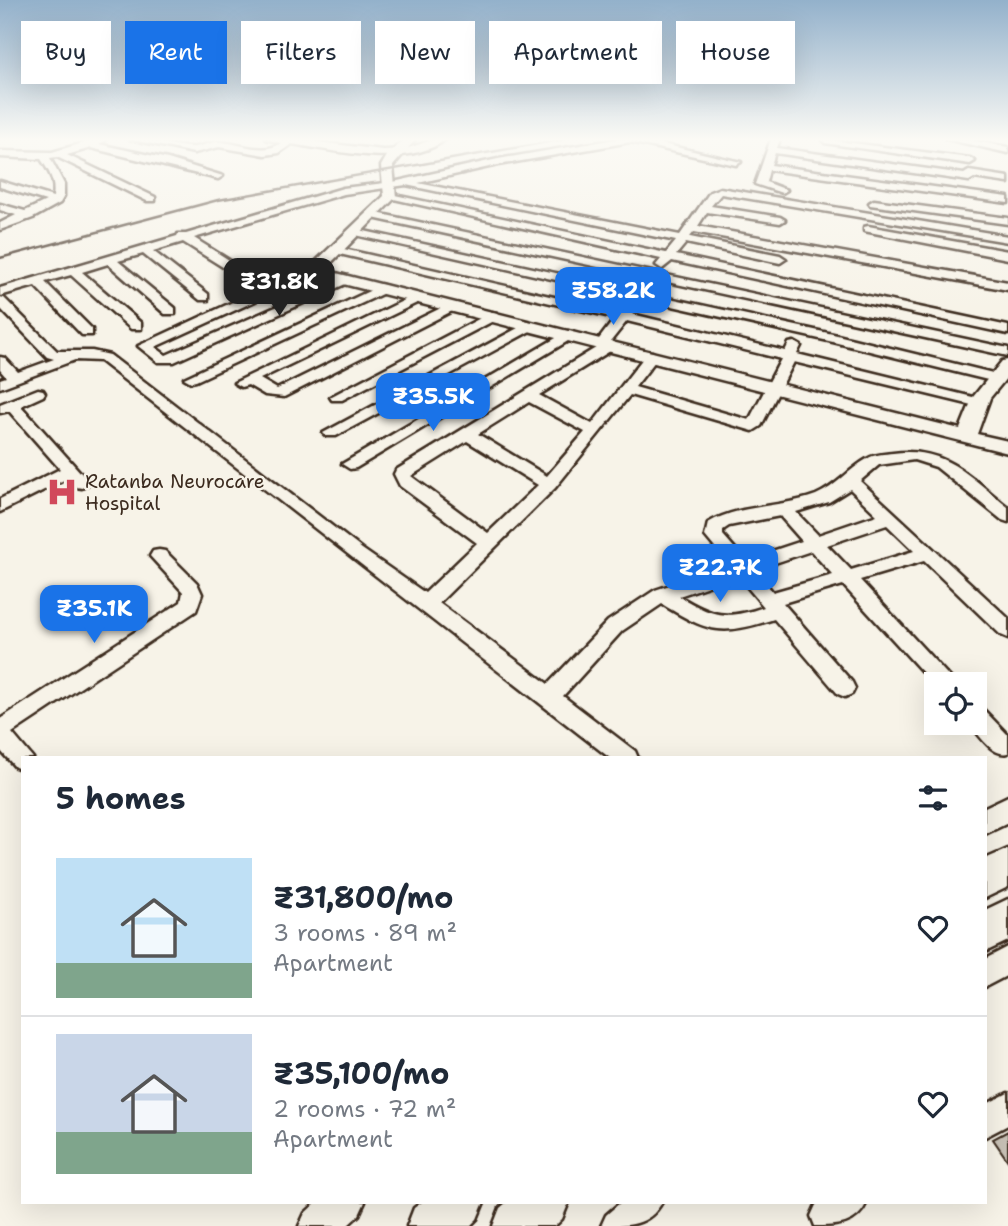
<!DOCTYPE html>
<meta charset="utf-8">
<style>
:root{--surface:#fff;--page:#f2f2f3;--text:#1f2937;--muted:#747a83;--line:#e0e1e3;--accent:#1a73e8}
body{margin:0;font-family:"Shantell Sans",sans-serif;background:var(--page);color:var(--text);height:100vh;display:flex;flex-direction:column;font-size:26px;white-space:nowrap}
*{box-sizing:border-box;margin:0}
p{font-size:23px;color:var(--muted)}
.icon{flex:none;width:38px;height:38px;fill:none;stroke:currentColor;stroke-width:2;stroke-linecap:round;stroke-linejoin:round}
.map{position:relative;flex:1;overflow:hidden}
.details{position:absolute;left:21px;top:756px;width:966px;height:448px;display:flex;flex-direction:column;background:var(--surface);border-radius:0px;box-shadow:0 7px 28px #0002}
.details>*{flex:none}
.hud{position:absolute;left:21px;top:21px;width:966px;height:63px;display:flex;gap:14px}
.controls{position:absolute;left:924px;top:672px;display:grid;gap:14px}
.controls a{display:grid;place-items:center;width:63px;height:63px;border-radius:0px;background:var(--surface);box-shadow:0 7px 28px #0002;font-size:35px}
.price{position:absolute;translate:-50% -60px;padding:0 16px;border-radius:14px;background:var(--accent);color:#fff;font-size:23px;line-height:46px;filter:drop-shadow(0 2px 4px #0008)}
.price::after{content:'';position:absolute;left:50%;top:42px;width:21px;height:16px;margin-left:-10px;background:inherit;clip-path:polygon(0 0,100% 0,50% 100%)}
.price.active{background:#222;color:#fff}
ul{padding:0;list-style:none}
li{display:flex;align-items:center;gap:21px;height:175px;padding:0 35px}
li+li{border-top:2px solid var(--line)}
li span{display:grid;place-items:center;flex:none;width:196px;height:140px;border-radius:0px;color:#555}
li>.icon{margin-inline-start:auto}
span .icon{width:84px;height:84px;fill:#fffc;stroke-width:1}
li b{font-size:30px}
h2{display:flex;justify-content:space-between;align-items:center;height:84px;padding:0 35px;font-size:30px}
.tag{padding:0 24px;border-radius:0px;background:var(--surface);box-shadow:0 7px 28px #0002;font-size:24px;line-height:63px}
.tag.active{background:var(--accent);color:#fff}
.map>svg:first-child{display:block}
.building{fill:#c8c1b6;stroke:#3b2a1e;stroke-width:2}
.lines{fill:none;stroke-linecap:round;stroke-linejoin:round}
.minor-casing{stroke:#3b2a1e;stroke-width:5}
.tertiary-casing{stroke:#3b2a1e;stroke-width:5}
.primary-casing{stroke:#3b2a1e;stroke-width:5}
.minor{fill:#f7f3e8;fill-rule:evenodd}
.tertiary{fill:#f7f3e8;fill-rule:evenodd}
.primary{fill:#f7f3e8;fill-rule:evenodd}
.rail{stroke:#3b2a1e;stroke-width:2.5}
.labels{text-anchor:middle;stroke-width:5;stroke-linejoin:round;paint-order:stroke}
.poi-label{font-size:19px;fill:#3b2a1e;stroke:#f7f3e8;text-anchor:start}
</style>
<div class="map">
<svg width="1008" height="1226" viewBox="0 0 1008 1226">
<rect width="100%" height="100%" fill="#f7f3e8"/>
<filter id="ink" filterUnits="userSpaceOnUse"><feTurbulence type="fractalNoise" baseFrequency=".0143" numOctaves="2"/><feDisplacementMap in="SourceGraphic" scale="14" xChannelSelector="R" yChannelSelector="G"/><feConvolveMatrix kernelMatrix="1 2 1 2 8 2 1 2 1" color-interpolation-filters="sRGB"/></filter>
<g filter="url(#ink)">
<polygon class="building" points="1008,1131 1008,1161 993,1139"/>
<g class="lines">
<defs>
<g id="minor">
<path d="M97,139L106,140L99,144L168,159L223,176L218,179L91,148L67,155L155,197V201H147L57,157L50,158L64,184V196L60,203L33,218L0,230V223L16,215L0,210V204L25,211L46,201L0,187V181L53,197C56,182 49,171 41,159L0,157V151L52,152Z"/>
<path d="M129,139C151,137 174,148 195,147C204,146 213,141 222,142C242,144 264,155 281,143L266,139H292L383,150L405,149L435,139H446C409,169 335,151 292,144L279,153L265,155L219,147L194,153Z"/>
<polygon points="616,139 641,139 741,162 736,165 630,142 498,165 418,183 680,235 710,192 720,188 1008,236 1008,242 721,194 711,206 780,217 785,220 780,223 707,212 698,226 1008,282 1008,290 694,232 690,237 780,255 786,259 780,263 686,243 676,255 1008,326 1008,334 672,261 662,269 656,265 661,259 385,197 390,194 666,253 676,241 406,185 344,194 194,238 253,275 273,284 317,269 323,273 277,291 155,347 166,355 342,278 352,281 174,362 158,362 138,346 263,288 245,281 183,242 153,251 208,294 208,300 200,300 143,254 118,261 175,308 175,314 165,314 108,264 82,272 141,323 141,329 131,329 71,275 45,282 92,329 92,335 82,335 35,286 0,296 0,288 177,236 178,234 186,234 343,188 393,182 498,159"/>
<polygon points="771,139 780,139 777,148 964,174 969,171 1008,177 1008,183 974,178 969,181 775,153 771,165 1008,197 1008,203 769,170 766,182 787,190 782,193 755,184"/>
<polygon points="821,139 970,158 975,161 970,164 825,143"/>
<polygon points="946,139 963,139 1008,147 1008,153"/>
<polygon points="874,200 1008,218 1008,224 870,205 869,203"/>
<polygon points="372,212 1008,348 1008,356 368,217 368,213"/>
<polygon points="868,226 1008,251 1008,259 864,231 864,227"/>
<polygon points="355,229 833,334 1001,375 1003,378 996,382 833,342 351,234 351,230"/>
<path d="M335,247L620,312L629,305L635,309L632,314L785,351L789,343L794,342L801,346L797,354L985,400L987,403L980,407L794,362L761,426L753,431L630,395L555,488L439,603L548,684L608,621L655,590L729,565L705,536L708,523C739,504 781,508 816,495C837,486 848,470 867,459C874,454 885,454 893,453C945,446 970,477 1008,507V522L1002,520L936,467L914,460L879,465L860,481L1008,618V638L1001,635L924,561L860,580L956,684H936V687L843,585L783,603L852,682L855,688L852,694L845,697L838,694L774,619C721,636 709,633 662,604L622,631L563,696L635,751L638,758H610L100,361L75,360L0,388V379L6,377L0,370V357L5,358L18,372L54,359L47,357L0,308V297L4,298L57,351H92L110,355L362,549L425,593L477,543L400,486L394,474L396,470L599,346L596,343L615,318L331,252L329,250ZM627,321L781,359L749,420L635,387L659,356L652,352L647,353L592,424L539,395L615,348L617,345L611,341ZM529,402L585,432L547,476L478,434ZM467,441L538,485L488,533L411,476ZM850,489L877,515L818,535L796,512L829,502ZM780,516L802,541L745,560L723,535V530L729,526ZM887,525L914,551L851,570L827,545ZM811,551L833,575L773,592L754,570ZM738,576L764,607C726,620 713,617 679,596Z"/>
<polygon points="382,285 386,286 386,292 196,381 191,382 184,378"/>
<polygon points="417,294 423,298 421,301 260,379 277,389 449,304 459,304 460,307 284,397 265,395 248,385 241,387 234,383"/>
<polygon points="492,312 497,313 497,319 342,400 332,400 330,397"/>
<polygon points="529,322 534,323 534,329 336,436 326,436 323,433"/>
<polygon points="568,331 573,332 573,338 356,468 350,469 342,464"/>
<polygon points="38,389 43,390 45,393 43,396 21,406 90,483 82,488 76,487 68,478 0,512 0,499 60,469 9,411 0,413 0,404"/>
<polygon points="159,550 165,551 197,583 202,594 196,611 12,733 33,758 23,758 23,770 15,767 0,750 0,719 181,602 183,592 150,556 153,551"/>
<path d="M975,706L983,709L1008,735V753C992,757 978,733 969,723H975Z"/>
<polygon points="1008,947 1008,975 985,987 985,959"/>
<polygon points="1008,1093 1008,1125 985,1137 985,1105"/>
<path d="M621,1202H662C649,1226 628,1226 601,1226L606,1215Z"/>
<path d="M820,1202H867C857,1225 837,1226 815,1226L811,1216L816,1205Z"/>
</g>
<g id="tertiary">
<polygon points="405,139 416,139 393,166 396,197 324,270 960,429 973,397 1002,361 1008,360 1008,376 990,398 977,434 1008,441 1008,453 312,276 310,273 312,265 384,196 381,166 388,154"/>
<polygon points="1008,796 1008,823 985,834 985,807"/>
<polygon points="317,1202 365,1202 359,1215 347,1226 299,1226 305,1213"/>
</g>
<g id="primary">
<polygon points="1008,849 1008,887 985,898 985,859"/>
<polygon points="1008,899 1008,941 985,952 985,910"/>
<polygon points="422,1202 484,1202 477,1219 470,1226 407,1226 414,1208"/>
<polygon points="507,1202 569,1202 562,1219 555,1226 493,1226 500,1208"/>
</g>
</defs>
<use href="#minor" class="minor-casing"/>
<use href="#tertiary" class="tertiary-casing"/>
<use href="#primary" class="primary-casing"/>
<use href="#minor" class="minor"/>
<use href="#tertiary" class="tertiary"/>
<use href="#primary" class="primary"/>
<polyline class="rail" points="0,258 218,200 565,139"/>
</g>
</g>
<linearGradient id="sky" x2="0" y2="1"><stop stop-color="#93b1cb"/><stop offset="0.45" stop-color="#fbfaf5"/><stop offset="1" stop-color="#fbfaf5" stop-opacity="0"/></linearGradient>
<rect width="1008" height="310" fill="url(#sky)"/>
<defs>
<symbol id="hospital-bare" viewBox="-9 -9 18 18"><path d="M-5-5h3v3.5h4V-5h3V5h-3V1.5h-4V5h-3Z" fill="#d1495b" stroke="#f7f3e8" stroke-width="2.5" paint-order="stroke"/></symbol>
</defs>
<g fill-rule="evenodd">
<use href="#hospital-bare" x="40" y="470" width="44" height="44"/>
</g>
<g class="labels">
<g class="poi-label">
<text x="85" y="488">Ratanba Neurocare<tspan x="85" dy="22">Hospital</tspan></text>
</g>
</g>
</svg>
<div class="controls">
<a><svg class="icon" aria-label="locate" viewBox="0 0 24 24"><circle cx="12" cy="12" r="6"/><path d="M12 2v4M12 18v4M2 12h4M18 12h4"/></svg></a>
</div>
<b class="price active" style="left:279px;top:318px">₹31.8K</b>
<b class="price" style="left:613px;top:327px">₹58.2K</b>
<b class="price" style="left:433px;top:433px">₹35.5K</b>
<b class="price" style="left:720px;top:604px">₹22.7K</b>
<b class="price" style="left:94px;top:645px">₹35.1K</b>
<div class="hud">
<a class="tag">Buy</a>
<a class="tag active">Rent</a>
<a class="tag">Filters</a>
<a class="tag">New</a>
<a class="tag">Apartment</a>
<a class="tag">House</a>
</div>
<section class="details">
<h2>5 homes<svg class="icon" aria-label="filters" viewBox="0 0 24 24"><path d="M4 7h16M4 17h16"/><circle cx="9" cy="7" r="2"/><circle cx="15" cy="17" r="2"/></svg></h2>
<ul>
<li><span style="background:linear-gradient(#bfe0f5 75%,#7fa58c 0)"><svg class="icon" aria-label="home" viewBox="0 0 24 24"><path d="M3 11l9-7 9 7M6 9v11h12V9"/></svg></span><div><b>₹31,800/mo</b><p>3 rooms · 89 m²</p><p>Apartment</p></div><svg class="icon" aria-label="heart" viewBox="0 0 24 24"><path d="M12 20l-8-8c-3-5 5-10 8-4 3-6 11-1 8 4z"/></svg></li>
<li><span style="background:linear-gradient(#c9d6e8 70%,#7fa58c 0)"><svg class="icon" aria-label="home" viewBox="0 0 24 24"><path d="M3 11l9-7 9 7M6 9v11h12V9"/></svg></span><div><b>₹35,100/mo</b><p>2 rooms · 72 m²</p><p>Apartment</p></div><svg class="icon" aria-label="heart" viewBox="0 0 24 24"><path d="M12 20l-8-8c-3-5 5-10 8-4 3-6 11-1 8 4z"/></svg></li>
</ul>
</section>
</div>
